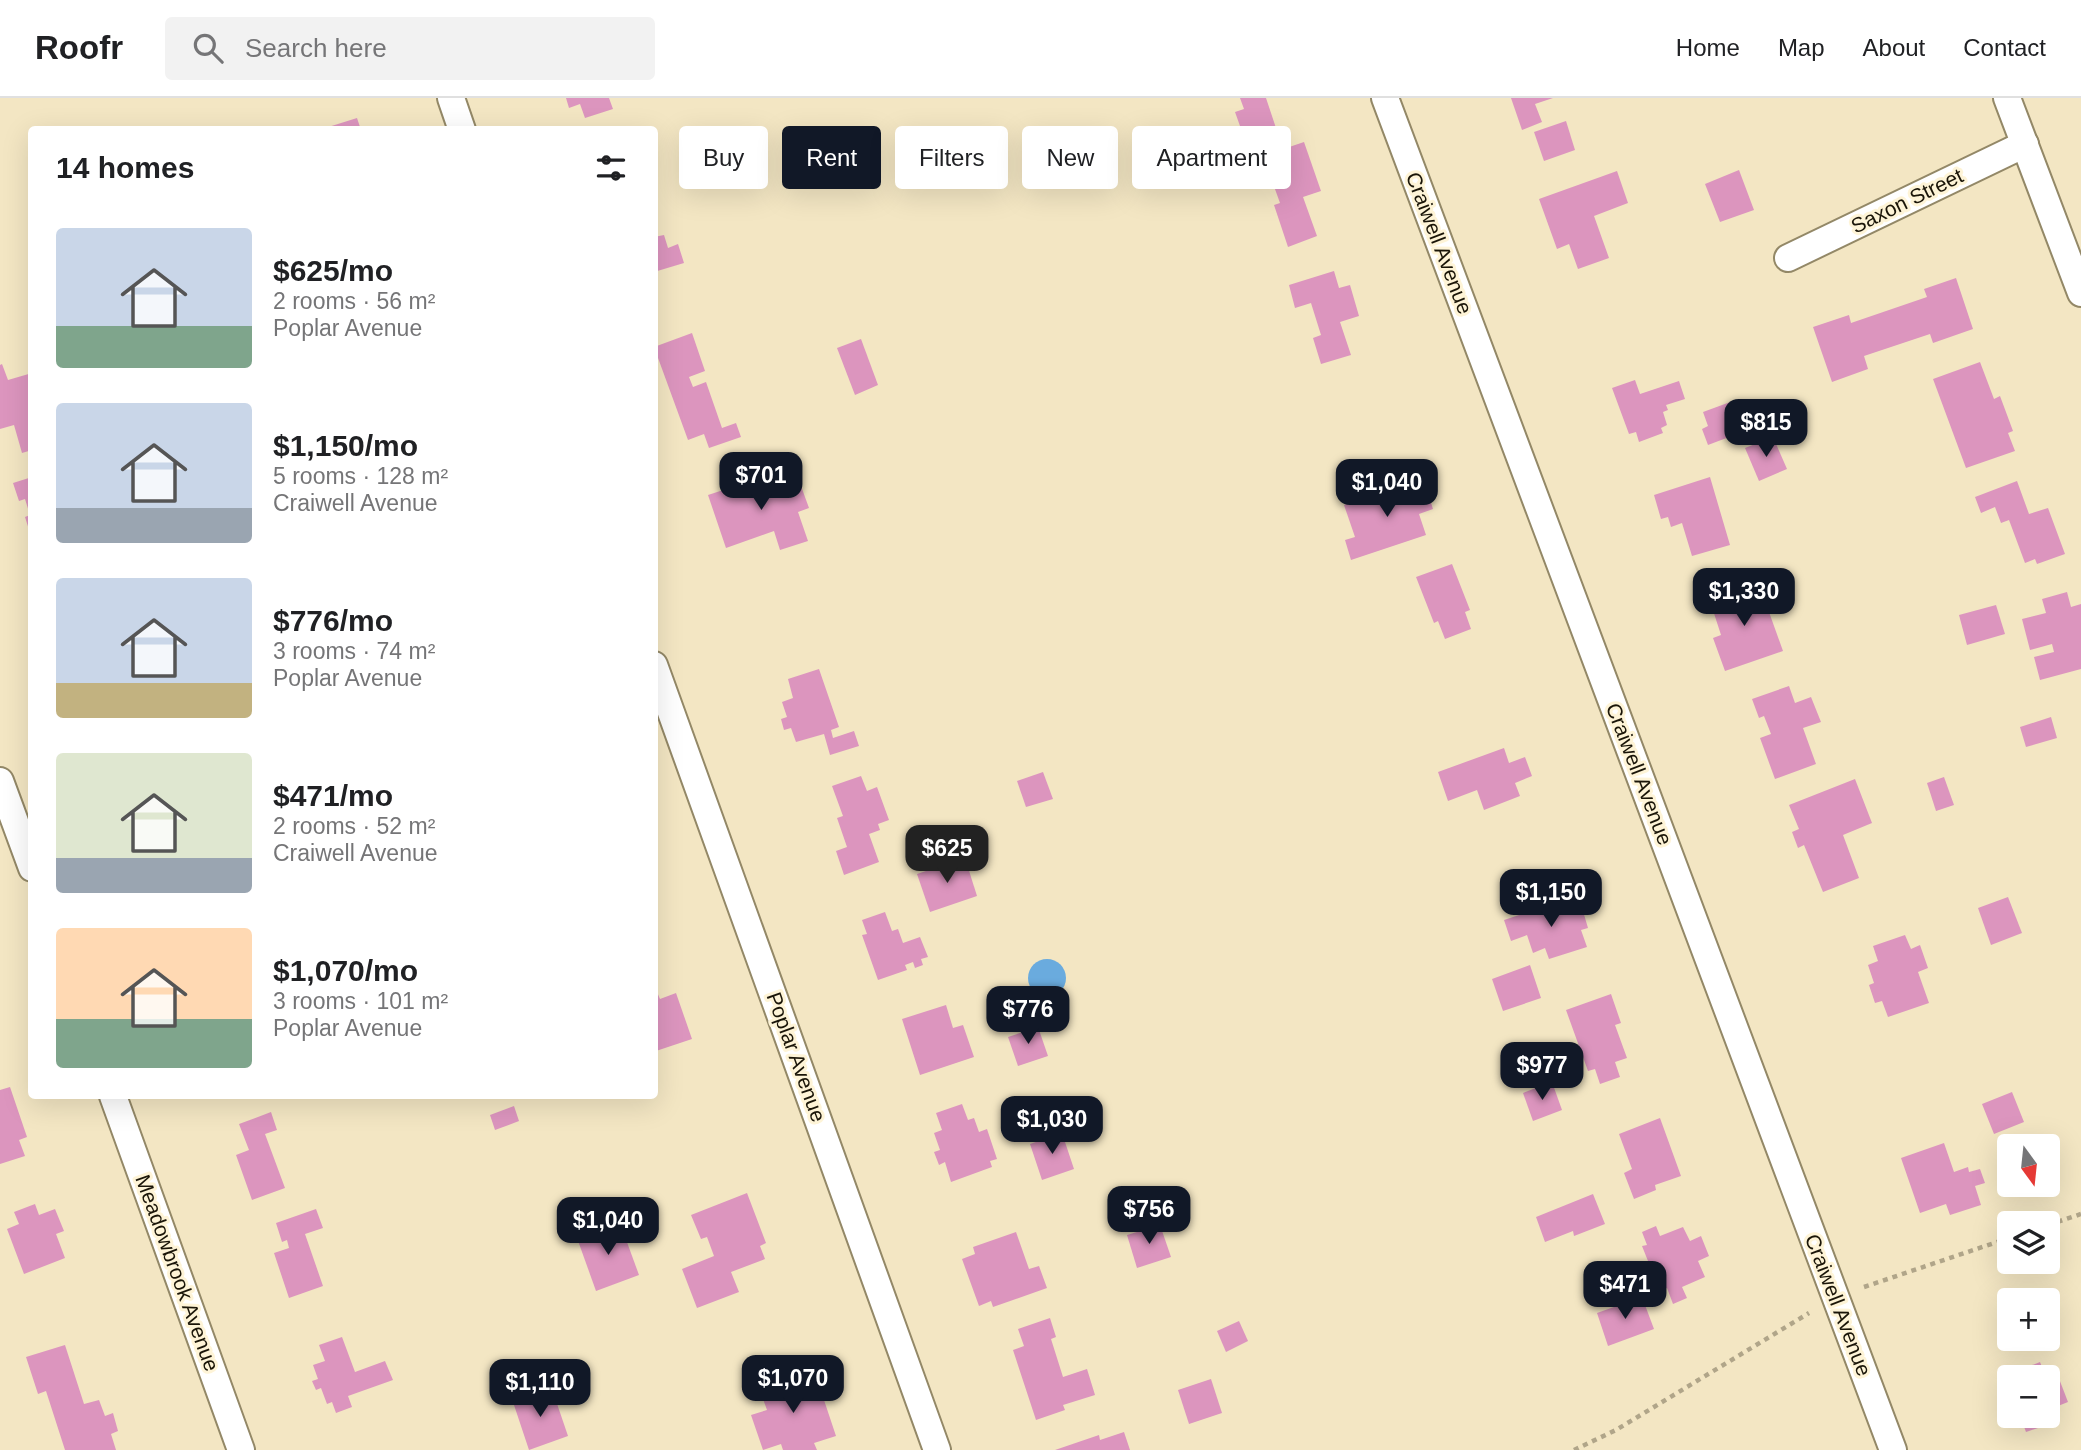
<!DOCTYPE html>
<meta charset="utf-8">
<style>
:root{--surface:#fff;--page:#f2f2f2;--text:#202124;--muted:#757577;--line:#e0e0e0;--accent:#111827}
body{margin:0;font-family:Arial,sans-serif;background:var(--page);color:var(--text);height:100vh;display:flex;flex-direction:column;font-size:26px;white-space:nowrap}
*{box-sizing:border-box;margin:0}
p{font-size:23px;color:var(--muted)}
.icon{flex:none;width:38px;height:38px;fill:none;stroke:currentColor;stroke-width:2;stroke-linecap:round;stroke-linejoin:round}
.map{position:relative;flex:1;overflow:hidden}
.panel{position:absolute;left:28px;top:28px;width:630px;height:973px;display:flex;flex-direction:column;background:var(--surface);border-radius:7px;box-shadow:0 7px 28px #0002}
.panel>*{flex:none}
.hud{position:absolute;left:679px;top:28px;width:665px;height:63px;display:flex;gap:14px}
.needle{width:46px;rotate:165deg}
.buttons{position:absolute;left:1997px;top:1036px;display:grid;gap:14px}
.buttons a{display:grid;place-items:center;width:63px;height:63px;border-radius:7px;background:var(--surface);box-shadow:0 7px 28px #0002;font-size:35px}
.price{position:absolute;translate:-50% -60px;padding:0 16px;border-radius:14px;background:var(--accent);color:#fff;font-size:23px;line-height:46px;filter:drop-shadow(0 2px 4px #0008)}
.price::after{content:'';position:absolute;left:50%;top:42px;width:21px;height:16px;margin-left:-10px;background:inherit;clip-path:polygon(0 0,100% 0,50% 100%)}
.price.selected{background:#222;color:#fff}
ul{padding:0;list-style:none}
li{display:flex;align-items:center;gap:21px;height:175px;padding:0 28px}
li span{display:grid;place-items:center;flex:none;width:196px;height:140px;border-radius:7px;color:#555}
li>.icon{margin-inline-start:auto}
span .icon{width:84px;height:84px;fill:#fffc;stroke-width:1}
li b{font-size:30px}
h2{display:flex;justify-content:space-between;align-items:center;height:84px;padding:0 28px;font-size:30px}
.tag{padding:0 24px;border-radius:7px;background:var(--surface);box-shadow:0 7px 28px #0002;font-size:24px;line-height:63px}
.tag.selected{background:var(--accent);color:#fff}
header{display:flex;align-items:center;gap:42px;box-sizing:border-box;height:98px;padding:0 35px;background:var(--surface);border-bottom:2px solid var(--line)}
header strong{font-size:33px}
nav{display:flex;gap:38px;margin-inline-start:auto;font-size:24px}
.search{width:490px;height:63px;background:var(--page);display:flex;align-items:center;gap:18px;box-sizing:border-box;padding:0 24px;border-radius:7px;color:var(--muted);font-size:26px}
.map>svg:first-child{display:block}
.water{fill:#6aabde}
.building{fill:#dc95be}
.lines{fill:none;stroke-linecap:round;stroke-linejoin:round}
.street-casing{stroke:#938867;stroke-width:30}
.path{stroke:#b0a589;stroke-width:4.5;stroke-dasharray:5 5;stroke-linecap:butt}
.street{stroke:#fff;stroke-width:26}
.labels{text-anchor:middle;stroke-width:6;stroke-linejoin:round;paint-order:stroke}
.street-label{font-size:21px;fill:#1a1508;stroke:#fef4d7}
</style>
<header>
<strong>Roofr</strong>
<div class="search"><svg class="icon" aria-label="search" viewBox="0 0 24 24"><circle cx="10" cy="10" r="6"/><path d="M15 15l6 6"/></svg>Search here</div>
<nav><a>Home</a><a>Map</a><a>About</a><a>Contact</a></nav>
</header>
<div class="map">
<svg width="2081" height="1352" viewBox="0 0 2081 1352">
<rect width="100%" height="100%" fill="#f3e6c3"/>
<circle class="water" cx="1047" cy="880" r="19"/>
<g class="building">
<polygon points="566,0 609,0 613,11 585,20 580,6 569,10"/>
<polygon points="1240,0 1266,0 1276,30 1245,42 1235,14 1244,11"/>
<polygon points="1511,0 1553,0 1535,6 1542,24 1522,32"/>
<polygon points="357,20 361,32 322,32 322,31"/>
<polygon points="1566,23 1575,52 1544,63 1534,34"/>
<polygon points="1304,44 1321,93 1303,99 1317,138 1288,149 1274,107 1280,105 1263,58"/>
<polygon points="1739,72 1754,112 1720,124 1705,86"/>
<polygon points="1617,73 1628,105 1594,118 1609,160 1578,171 1569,146 1557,151 1539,101"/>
<polygon points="664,137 668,150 678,146 684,165 654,174 654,139"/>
<polygon points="1334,173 1339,190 1350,187 1359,218 1340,224 1351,257 1321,266 1313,240 1321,237 1311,205 1295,210 1289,187"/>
<polygon points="1956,180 1973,231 1933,245 1930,236 1864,258 1868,271 1832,284 1813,229 1849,217 1851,225 1927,199 1924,191"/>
<polygon points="692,235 705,273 689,279 693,289 706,284 722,330 736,325 741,339 709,350 704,336 688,342 654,249"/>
<polygon points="861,241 878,287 855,297 837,250"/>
<polygon points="1980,264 1994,301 2000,298 2013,333 2008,335 2015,353 1966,370 1933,281"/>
<polygon points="2,266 8,282 32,275 32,352 22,355 14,327 0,331 0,267"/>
<polygon points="1635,282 1640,296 1679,283 1685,301 1666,307 1668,312 1663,314 1667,327 1661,330 1663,335 1639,344 1636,334 1629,336 1612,290"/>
<polygon points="1733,303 1745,333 1708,347 1702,331 1708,328 1703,314"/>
<polygon points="1773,339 1787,371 1759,383 1745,350"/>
<polygon points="797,377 809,410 798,414 808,443 780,452 774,433 726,450 708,397 757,381 760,390"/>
<polygon points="32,379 32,438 31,438 25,419 30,417 25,401 19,403 13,385"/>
<polygon points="1710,379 1730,447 1692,458 1682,425 1671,429 1668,419 1661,421 1654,397"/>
<polygon points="1423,380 1433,411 1419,416 1426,437 1351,462 1345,442 1355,439 1344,407"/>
<polygon points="2017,383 2029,416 2048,410 2065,456 2037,466 2035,461 2025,465 2009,422 2001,425 1995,409 1981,415 1975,399"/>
<polygon points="1452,466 1470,512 1465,514 1471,531 1445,541 1438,523 1434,525 1416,479"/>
<polygon points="1759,486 1783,553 1725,573 1713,540 1721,537 1710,503"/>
<polygon points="2067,494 2071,509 2081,506 2081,571 2040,582 2034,559 2054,554 2052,546 2030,552 2022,521 2046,515 2042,501"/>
<polygon points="1996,507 2005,536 1967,547 1959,517"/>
<polygon points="819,571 839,629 831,632 833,640 854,633 859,648 830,657 824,636 796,644 791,630 784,632 781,621 787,619 782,604 793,600 788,581"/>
<polygon points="1789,588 1795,605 1811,599 1821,624 1803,630 1816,666 1775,681 1760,640 1771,636 1764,618 1759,620 1752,601"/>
<polygon points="2051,619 2057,640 2026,649 2020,629"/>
<polygon points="1504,650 1509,665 1525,659 1532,678 1515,685 1520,698 1484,712 1477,692 1448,703 1438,674"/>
<polygon points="1043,674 1053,701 1026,709 1017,683"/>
<polygon points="861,678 867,693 877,689 889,722 878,726 880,732 869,736 879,764 844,777 836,753 847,749 837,720 843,718 832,688"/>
<polygon points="1944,679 1954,707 1936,713 1927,685"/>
<polygon points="1855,681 1872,725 1843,737 1859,780 1823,794 1804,747 1798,750 1792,734 1799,731 1789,707"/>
<polygon points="965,760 977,798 930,814 917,776"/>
<polygon points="2008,799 2022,835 1991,847 1978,810"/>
<polygon points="1570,800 1575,815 1583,813 1588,830 1581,832 1587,849 1549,861 1545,850 1533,855 1527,837 1511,843 1504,822"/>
<polygon points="885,814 892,833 898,831 903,845 920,839 928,859 921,861 923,867 915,870 913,864 905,867 907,872 878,882 862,837 867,836 862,822"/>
<polygon points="1905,837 1911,851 1920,847 1928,870 1918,874 1929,905 1888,919 1882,903 1875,905 1869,887 1874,885 1868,867 1878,863 1873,848"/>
<polygon points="1530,867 1541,900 1503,913 1492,881"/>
<polygon points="654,887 660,901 676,895 692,941 656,953"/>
<polygon points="1611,896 1621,925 1615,927 1627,960 1615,964 1620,979 1600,986 1595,971 1588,973 1566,912"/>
<polygon points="946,907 953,930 963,927 974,959 920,977 902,921"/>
<polygon points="1038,929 1048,958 1018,968 1008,939"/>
<polygon points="1552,984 1562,1012 1533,1023 1523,995"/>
<polygon points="10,989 27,1039 19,1042 25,1058 0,1066 0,992"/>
<polygon points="2012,994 2024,1024 1994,1036 1982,1006"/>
<polygon points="962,1006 968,1022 974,1020 979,1034 987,1031 997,1061 990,1063 992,1069 951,1084 945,1064 939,1067 934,1054 940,1052 934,1035 942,1032 936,1015"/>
<polygon points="514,1008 519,1023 495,1032 490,1017"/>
<polygon points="271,1014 277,1032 265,1036 285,1090 252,1102 236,1057 249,1052 239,1026"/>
<polygon points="1660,1020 1681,1078 1655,1087 1656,1092 1634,1101 1624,1075 1632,1071 1619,1036"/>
<polygon points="1062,1035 1074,1071 1042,1082 1030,1046"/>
<polygon points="1944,1045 1954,1074 1968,1069 1969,1074 1980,1071 1985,1085 1975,1088 1981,1107 1950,1117 1946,1106 1920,1115 1901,1060"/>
<polygon points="747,1095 766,1145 760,1148 765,1161 731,1174 739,1194 697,1210 682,1171 714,1158 707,1139 701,1141 691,1117"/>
<polygon points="1593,1096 1605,1126 1574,1138 1573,1133 1545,1144 1536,1119"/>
<polygon points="35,1106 39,1117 55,1111 64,1133 56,1136 65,1160 24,1176 7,1131 19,1126 14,1114"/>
<polygon points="316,1111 323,1130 305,1136 323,1188 289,1200 274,1155 289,1150 287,1142 282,1144 276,1125"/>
<polygon points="620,1125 639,1177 596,1193 577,1140"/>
<polygon points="1160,1127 1171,1159 1137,1170 1127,1137"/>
<polygon points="1656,1128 1660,1138 1683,1129 1690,1143 1701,1138 1709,1158 1698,1163 1705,1179 1682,1189 1687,1200 1673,1206 1667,1190 1660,1193 1642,1148 1647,1147 1642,1134"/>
<polygon points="1016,1134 1029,1171 1039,1168 1047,1190 993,1209 991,1203 979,1208 962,1161 975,1156 973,1149"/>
<polygon points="1642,1199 1654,1231 1608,1248 1597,1215"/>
<polygon points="1050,1220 1056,1239 1051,1241 1063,1279 1087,1271 1095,1297 1063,1307 1065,1312 1036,1322 1013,1252 1024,1248 1018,1231"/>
<polygon points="1239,1223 1248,1243 1226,1254 1217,1233"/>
<polygon points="342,1239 355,1274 385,1263 393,1282 348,1298 352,1309 336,1315 332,1304 327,1306 321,1290 316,1292 312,1283 318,1281 313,1267 325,1263 319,1247"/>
<polygon points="65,1247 84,1306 99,1302 105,1318 113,1315 118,1333 111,1336 116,1352 65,1352 46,1293 38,1296 26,1259"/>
<polygon points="2040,1264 2046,1279 2002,1279"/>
<polygon points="808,1273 814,1291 820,1290 836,1338 814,1345 817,1352 783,1352 781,1346 763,1352 751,1317 767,1312 759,1290"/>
<polygon points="2058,1278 2068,1304 2048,1312 2048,1282"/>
<polygon points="1211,1281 1222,1315 1189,1326 1178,1292"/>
<polygon points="552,1291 568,1338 529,1352 513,1304"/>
<polygon points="2020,1318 2037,1318 2041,1329 2026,1334"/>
<polygon points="1124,1334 1130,1352 1055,1352 1099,1337 1100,1342"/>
</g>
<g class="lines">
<defs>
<g id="street">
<polyline points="451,0 462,32"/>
<polyline points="1385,0 1893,1352"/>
<polyline points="2007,0 2081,195"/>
<polyline points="1788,160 2025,46"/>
<polyline points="654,567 937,1352"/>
<polyline points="0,683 32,770"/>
<polyline points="113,998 241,1352"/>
</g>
</defs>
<use href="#street" class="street-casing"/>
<g class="path">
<polyline points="2048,1127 2081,1116"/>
<polyline points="1864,1189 2009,1140"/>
<polyline points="1574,1352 1616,1332 1809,1215"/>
</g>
<use href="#street" class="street"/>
</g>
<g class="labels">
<g class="street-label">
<text transform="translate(1907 103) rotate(-26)" y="7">Saxon Street</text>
<text transform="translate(1439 145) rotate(69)" y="7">Craiwell Avenue</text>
<text transform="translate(1639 676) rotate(69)" y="7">Craiwell Avenue</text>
<text transform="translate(796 959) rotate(70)" y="7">Poplar Avenue</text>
<text transform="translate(177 1175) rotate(70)" y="7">Meadowbrook Avenue</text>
<text transform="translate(1838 1207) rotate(69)" y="7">Craiwell Avenue</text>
</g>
</g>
</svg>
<div class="buttons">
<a><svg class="needle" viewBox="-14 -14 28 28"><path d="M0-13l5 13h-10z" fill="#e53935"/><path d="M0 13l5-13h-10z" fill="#757577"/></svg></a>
<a><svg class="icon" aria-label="layers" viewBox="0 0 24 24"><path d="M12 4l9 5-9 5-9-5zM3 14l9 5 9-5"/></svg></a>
<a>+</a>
<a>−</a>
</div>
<b class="price" style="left:1766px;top:361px">$815</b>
<b class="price" style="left:761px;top:414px">$701</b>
<b class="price" style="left:1387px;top:421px">$1,040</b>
<b class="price" style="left:1744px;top:530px">$1,330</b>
<b class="price selected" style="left:947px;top:787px">$625</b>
<b class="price" style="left:1551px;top:831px">$1,150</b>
<b class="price" style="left:1028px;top:948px">$776</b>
<b class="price" style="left:1542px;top:1004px">$977</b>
<b class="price" style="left:1052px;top:1058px">$1,030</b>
<b class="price" style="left:1149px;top:1148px">$756</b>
<b class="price" style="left:608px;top:1159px">$1,040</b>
<b class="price" style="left:1625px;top:1223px">$471</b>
<b class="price" style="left:793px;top:1317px">$1,070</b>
<b class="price" style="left:540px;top:1321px">$1,110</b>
<div class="hud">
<a class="tag">Buy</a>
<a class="tag selected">Rent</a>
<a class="tag">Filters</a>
<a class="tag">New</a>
<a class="tag">Apartment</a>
</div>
<section class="panel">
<h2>14 homes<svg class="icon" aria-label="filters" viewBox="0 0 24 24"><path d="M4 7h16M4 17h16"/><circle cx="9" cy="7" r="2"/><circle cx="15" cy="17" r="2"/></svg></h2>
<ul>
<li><span style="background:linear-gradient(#c9d6e8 70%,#7fa58c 0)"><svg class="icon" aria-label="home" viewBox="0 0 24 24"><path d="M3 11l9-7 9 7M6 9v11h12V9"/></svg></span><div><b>$625/mo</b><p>2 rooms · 56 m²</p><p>Poplar Avenue</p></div></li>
<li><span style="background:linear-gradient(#c9d6e8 75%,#9aa5b1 0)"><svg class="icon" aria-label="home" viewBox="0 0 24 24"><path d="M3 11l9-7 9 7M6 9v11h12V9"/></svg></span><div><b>$1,150/mo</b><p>5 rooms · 128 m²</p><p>Craiwell Avenue</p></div></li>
<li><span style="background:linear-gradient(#c9d6e8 75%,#c2b280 0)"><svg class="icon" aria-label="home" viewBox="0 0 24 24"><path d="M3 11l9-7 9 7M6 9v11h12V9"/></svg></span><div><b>$776/mo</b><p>3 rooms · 74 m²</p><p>Poplar Avenue</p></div></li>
<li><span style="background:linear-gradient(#dfe7d0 75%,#9aa5b1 0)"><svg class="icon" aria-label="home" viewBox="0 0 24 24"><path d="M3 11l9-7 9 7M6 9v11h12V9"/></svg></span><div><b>$471/mo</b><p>2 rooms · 52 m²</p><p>Craiwell Avenue</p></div></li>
<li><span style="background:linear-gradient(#ffd9b3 65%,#7fa58c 0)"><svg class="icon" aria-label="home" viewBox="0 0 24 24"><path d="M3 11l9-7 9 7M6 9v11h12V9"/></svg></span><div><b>$1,070/mo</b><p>3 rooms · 101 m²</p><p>Poplar Avenue</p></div></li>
</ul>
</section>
</div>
